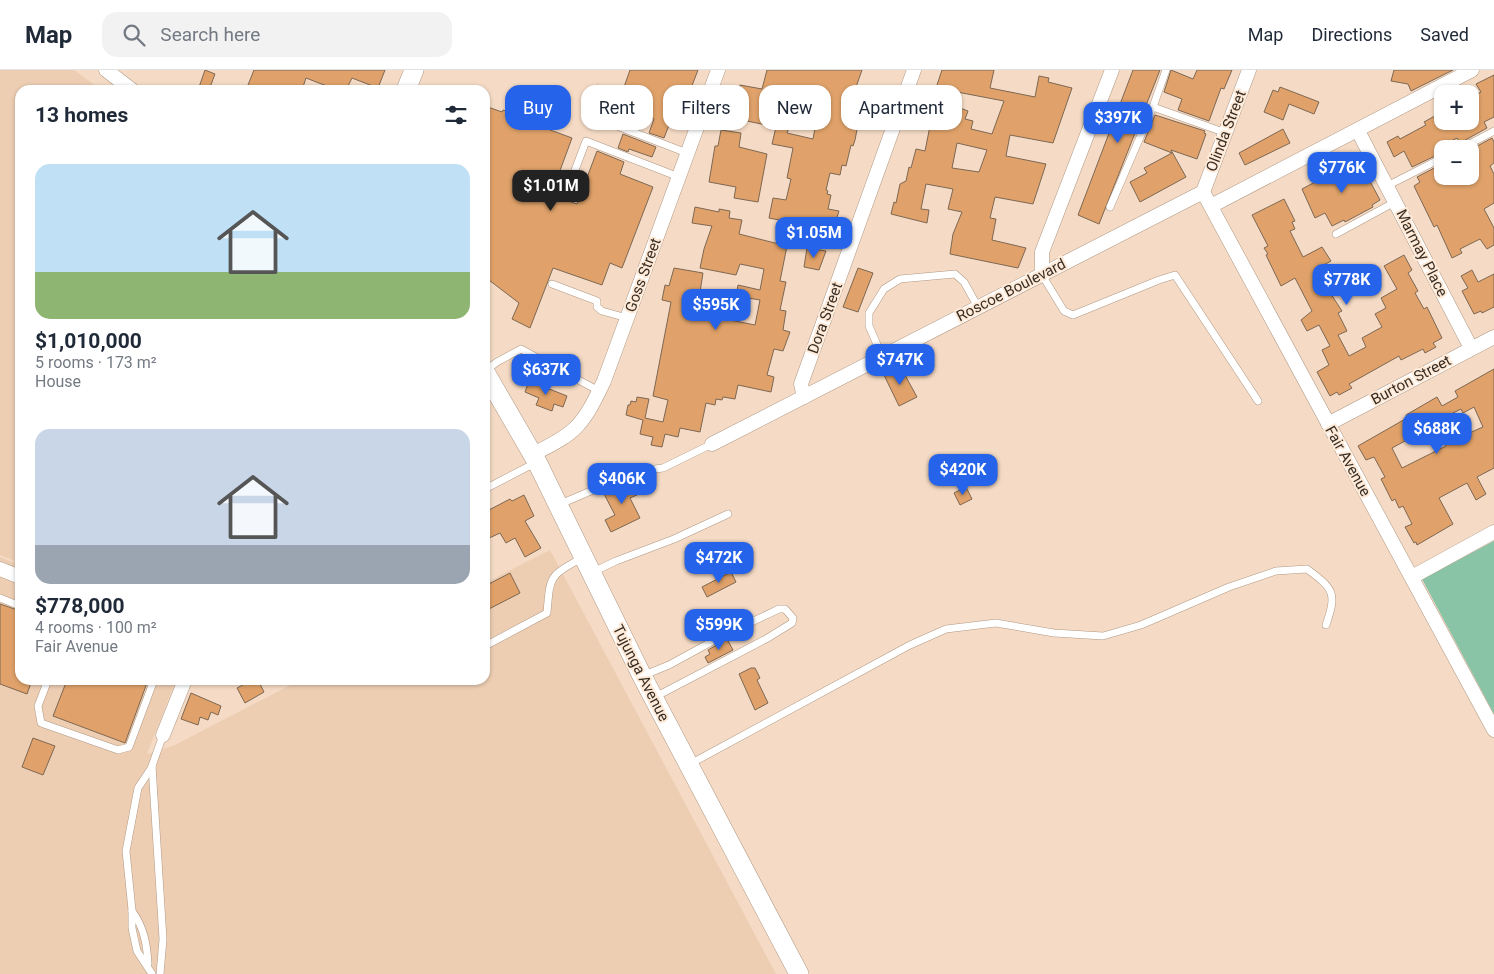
<!DOCTYPE html>
<meta charset="utf-8">
<style>
:root{--surface:#fff;--page:#f2f2f3;--text:#1f2937;--muted:#747a83;--line:#e0e1e3;--accent:#2563eb}
body{margin:0;font-family:Roboto,sans-serif;background:var(--page);color:var(--text);height:100vh;display:flex;flex-direction:column;font-size:19px;white-space:nowrap}
*{box-sizing:border-box;margin:0}
p{font-size:16px;color:var(--muted)}
.icon{flex:none;width:28px;height:28px;fill:none;stroke:currentColor;stroke-width:2;stroke-linecap:round;stroke-linejoin:round}
.map{position:relative;flex:1;overflow:hidden}
.panel{position:absolute;left:15px;top:15px;width:475px;height:600px;display:flex;flex-direction:column;background:var(--surface);border-radius:15px;box-shadow:0 1px 4px #0004}
.panel>*{flex:none}
.top-card{position:absolute;left:505px;top:15px;width:475px;height:45px;display:flex;gap:10px}
.buttons{position:absolute;left:1434px;top:15px;display:grid;gap:10px}
.buttons a{display:grid;place-items:center;width:45px;height:45px;border-radius:10px;background:var(--surface);box-shadow:0 1px 4px #0004;font-size:25px}
.price{position:absolute;translate:-50% -42px;padding:0 11px;border-radius:10px;background:var(--accent);color:#fff;font-size:16px;line-height:32px;filter:drop-shadow(0 1px 2px #0008)}
.price::after{content:'';position:absolute;left:50%;top:30px;width:15px;height:11px;margin-left:-8px;background:inherit;clip-path:polygon(0 0,100% 0,50% 100%)}
.price.on{background:#222;color:#fff}
ul{padding:0;list-style:none}
li{display:grid;align-content:center;gap:10px;height:265px;padding:0 20px}
li span{display:grid;place-items:center;height:155px;border-radius:15px;color:#555}
li>.icon{margin-inline-start:auto}
span .icon{width:90px;height:90px;fill:#fffc;stroke-width:1}
li b{font-size:21px}
h2{display:flex;justify-content:space-between;align-items:center;height:60px;padding:0 20px;font-size:21px}
.tag{padding:0 18px;border-radius:15px;background:var(--surface);box-shadow:0 1px 4px #0004;font-size:18px;line-height:45px}
.tag.on{background:var(--accent);color:#fff}
header{display:flex;align-items:center;gap:30px;box-sizing:border-box;height:70px;padding:0 25px;background:var(--surface);border-bottom:1px solid var(--line)}
header strong{font-size:24px}
nav{display:flex;gap:28px;margin-inline-start:auto;font-size:18px}
.search{width:350px;height:45px;background:var(--page);display:flex;align-items:center;gap:12px;box-sizing:border-box;padding:0 18px;border-radius:15px;color:var(--muted);font-size:19px}
.map>svg:first-child{display:block}
.built{fill:#edceb3}
.green{fill:#89c4a7}
.building{fill:#e0a26a;stroke:#7d6753;fill-rule:evenodd}
.lines{fill:none;stroke-linecap:round;stroke-linejoin:round}
.lane-casing{stroke:#b09883;stroke-width:8}
.street-casing{stroke:#b09883;stroke-width:15}
.secondary-casing{stroke:#b09883;stroke-width:20}
.lane{stroke:#fff;stroke-width:7}
.street{stroke:#fff;stroke-width:14}
.secondary{stroke:#fff;stroke-width:19}
.labels{text-anchor:middle;stroke-width:4;stroke-linejoin:round;paint-order:stroke}
.street-label{font-size:15px;fill:#362d24;stroke:#ffead8}
</style>
<header>
<strong>Map</strong>
<div class="search"><svg class="icon" aria-label="search" viewBox="0 0 24 24"><circle cx="10" cy="10" r="6"/><path d="M15 15l6 6"/></svg>Search here</div>
<nav><a>Map</a><a>Directions</a><a>Saved</a></nav>
</header>
<div class="map">
<svg width="1494" height="904" viewBox="0 0 1494 904">
<rect width="100%" height="100%" fill="#f5dbc5"/>
<g class="built">
<polygon points="0,0 74,0 101,20 20,20 20,493 0,485"/>
<polygon points="550,480 776,904 0,904 0,487 20,495 20,610 176,610 147,684 173,676 300,610 485,610 485,513"/>
</g>
<polygon class="green" points="1494,471 1494,644 1422,509"/>
<g class="building">
<polygon points="205,0 215,4 209,20 198,20"/>
<polygon points="254,0 385,0 378,18 352,8 346,20 337,20 306,8 302,20 246,20"/>
<polygon points="630,0 698,0 683,39 676,37 664,68 649,63 654,49 629,39 636,21 624,17"/>
<path d="M767,0H862L850,34L866,38L864,49H859L855,70L853,76L851,75L846,96L842,95L840,105L830,103L826,120L828,121L827,124L831,125L828,139L839,141L833,160L812,156L808,176L790,172L794,153L769,148L773,128L786,130L791,109L787,108L793,78L772,74L776,57L737,49L741,31L737,30L740,15L762,19ZM795,44L817,47L813,69L787,63Z"/>
<path d="M942,0H994L990,18L1035,27L1039,6L1049,8L1048,12L1072,18L1053,73L1010,65L1006,86L1046,94L1033,134L995,127L990,148L996,149L992,170L1026,178L1018,198L950,184L953,164L962,142L948,139L953,119L926,114L921,139L929,140L927,153L891,144L894,132L896,133L900,114L906,111L909,97L911,98L916,79L925,81L932,46L926,44L932,27L968,41L965,49L973,51L971,59L992,64L1004,31L936,18ZM957,73L987,80L979,102L952,98Z"/>
<polygon points="1133,0 1160,0 1099,154 1078,145"/>
<polygon points="1171,0 1193,9 1197,0 1232,0 1224,19 1221,18 1209,51 1178,40 1182,29 1164,22"/>
<polygon points="1394,0 1453,0 1411,21 1408,14 1391,11"/>
<polygon points="1494,5 1494,47 1484,52 1487,58 1460,73 1457,68 1435,80 1437,85 1412,97 1404,81 1394,87 1387,72 1398,66 1400,69 1426,55 1424,52 1442,42 1442,51 1470,51 1470,28 1481,22 1476,14"/>
<polygon points="597,15 608,20 602,32 592,27"/>
<polygon points="1280,17 1319,32 1314,44 1289,34 1283,50 1264,42 1273,20 1278,22"/>
<polygon points="485,36 502,42 503,40 524,48 523,50 572,68 551,125 577,134 597,81 624,92 620,104 653,117 622,198 610,193 602,215 553,198 530,258 512,249 519,233 485,207"/>
<polygon points="1155,45 1205,61 1204,63 1206,64 1197,89 1171,80 1186,107 1140,132 1130,112 1147,103 1144,98 1172,83 1144,72"/>
<polygon points="1283,59 1290,73 1245,95 1239,83"/>
<polygon points="721,60 741,63 739,77 767,84 758,132 734,128 736,117 709,112 715,76 718,76"/>
<polygon points="623,64 656,77 652,87 629,79 628,82 618,78"/>
<polygon points="1492,68 1494,72 1494,93 1490,96 1494,104 1494,133 1484,139 1494,158 1494,175 1487,179 1480,169 1460,179 1462,183 1452,188 1437,155 1434,157 1414,116 1420,112 1417,107 1442,94 1442,106 1470,106 1470,80"/>
<polygon points="1358,89 1380,130 1372,135 1373,137 1345,152 1344,150 1332,156 1325,143 1315,148 1302,119"/>
<polygon points="1284,129 1295,151 1292,152 1295,159 1290,161 1303,187 1322,177 1331,191 1316,199 1324,215 1325,215 1342,241 1338,243 1347,261 1338,265 1349,286 1366,277 1362,268 1382,257 1375,244 1386,238 1381,228 1397,219 1384,196 1404,185 1412,200 1408,203 1418,221 1415,223 1424,239 1427,237 1442,268 1433,273 1436,277 1425,283 1423,279 1401,290 1399,286 1349,314 1352,318 1339,325 1337,322 1330,326 1317,302 1329,295 1322,280 1330,276 1319,255 1307,261 1301,250 1312,241 1295,208 1281,216 1266,185 1268,184 1264,178 1268,176 1252,145"/>
<polygon points="695,137 719,142 719,139 730,141 729,148 742,150 739,164 787,176 780,211 786,212 780,240 786,241 783,260 790,262 783,281 774,279 767,305 774,307 771,322 738,315 735,329 723,327 722,330 716,329 715,335 706,333 700,362 680,358 678,367 665,364 662,377 651,375 653,367 640,364 643,350 626,345 628,335 630,335 631,331 636,332 637,327 649,329 645,348 663,352 668,330 653,326 671,232 662,230 665,215 669,216 674,198 703,203 700,222 728,228 720,248 755,255 760,230 736,226 738,215 760,220 764,199 740,194 736,205 700,198 704,179 712,156 692,153"/>
<polygon points="807,178 826,181 819,200 804,197"/>
<polygon points="858,198 873,203 858,242 843,237"/>
<polygon points="1472,200 1478,212 1494,204 1494,237 1482,243 1481,241 1474,244 1462,221 1468,218 1461,206"/>
<polygon points="900,296 917,327 899,336 884,305"/>
<path d="M1494,299V398L1477,407L1486,424L1476,430L1467,413L1439,428L1453,454L1417,475L1416,472L1414,473L1405,457L1412,454L1403,436L1399,438L1395,429L1392,431L1381,409L1385,407L1374,387L1366,390L1358,376L1407,348L1406,345L1437,327L1442,336L1458,327L1455,321ZM1474,337L1483,357L1467,364L1465,360L1453,367L1443,348L1461,339L1463,343ZM1436,359L1446,376L1402,398L1392,378L1416,365L1418,368Z"/>
<polygon points="529,311 567,326 563,337 554,334 552,341 536,335 539,328 525,322"/>
<polygon points="632,409 639,424 630,428 640,448 611,462 605,450 615,445 603,422"/>
<polygon points="966,417 972,429 960,435 954,423"/>
<polygon points="524,425 534,446 525,451 541,478 525,487 515,468 506,473 500,463 485,470 485,446 488,445 487,441 510,429 512,431"/>
<polygon points="731,502 736,512 707,527 702,517"/>
<polygon points="510,503 520,523 485,541 485,516"/>
<polygon points="0,534 20,541 20,610 32,610 27,624 0,614"/>
<polygon points="720,554 722,560 703,571 700,566"/>
<polygon points="727,569 733,580 708,593 705,587 710,584 708,580"/>
<polygon points="751,598 755,598 760,608 757,610 768,633 755,640 739,604"/>
<polygon points="67,610 148,610 125,673 53,646"/>
<polygon points="252,610 258,610 264,622 245,633 237,618"/>
<polygon points="191,623 221,636 218,645 211,642 208,650 200,647 198,655 181,649"/>
<polygon points="33,668 55,676 43,705 22,697"/>
</g>
<g class="lines">
<defs>
<g id="lane">
<polyline points="1166,0 1153,37 1226,63"/>
<polyline points="612,54 687,83"/>
<polyline points="1460,79 1494,61"/>
<polyline points="572,108 586,71 679,107"/>
<polyline points="1387,116 1442,88"/>
<polyline points="1110,137 1153,37"/>
<polyline points="1336,164 1395,132"/>
<polyline points="1042,205 1064,241 1073,245 1159,210 1175,205 1258,331"/>
<polyline points="552,214 597,231 597,237 602,241 627,248"/>
<polyline points="882,286 869,256 869,243 884,219 900,209 955,204 964,212 978,237"/>
<polyline points="485,301 497,292 521,279 599,321"/>
<polyline points="485,419 537,392"/>
<polyline points="558,435 628,405 639,401 663,398 712,374"/>
<polyline points="593,502 616,491 674,469 728,444"/>
<polyline points="0,528 20,536"/>
<path d="M485,576L547,543C550,506 549,506 582,488"/>
<polyline points="642,606 669,595 724,565 779,539 785,539 793,548 792,553 766,569 655,627"/>
<polyline points="48,610 38,636 41,653 118,680 129,677 154,610"/>
<path d="M690,694L910,575L946,559L996,553L1054,563L1103,566L1141,555L1229,517L1276,501L1307,499C1334,519 1337,523 1326,555"/>
<polyline points="152,697 138,718 126,781 132,840 132,858 137,881 152,904"/>
<path d="M132,841C144,857 147,875 148,894"/>
<polyline points="160,904 163,869 152,696 163,665"/>
</g>
<g id="street">
<polyline points="106,0 132,20"/>
<polyline points="1358,61 1471,278"/>
<polyline points="1203,122 1494,660"/>
<polyline points="1203,122 1249,0"/>
<polyline points="1211,136 1472,0"/>
<polyline points="1042,205 1042,182 1112,0"/>
<polyline points="804,327 801,314 914,0"/>
<polyline points="1328,354 1494,267"/>
<polyline points="712,374 1203,122"/>
<path d="M533,384C577,363 583,355 604,311L718,0"/>
<polyline points="0,499 20,507"/>
<polyline points="1412,507 1494,462"/>
<polyline points="163,665 185,610"/>
</g>
<g id="secondary">
<polyline points="406,20 414,0"/>
<polyline points="485,302 537,392 642,606 799,904"/>
</g>
</defs>
<use href="#lane" class="lane-casing"/>
<use href="#street" class="street-casing"/>
<use href="#secondary" class="secondary-casing"/>
<use href="#lane" class="lane"/>
<use href="#street" class="street"/>
<use href="#secondary" class="secondary"/>
</g>
<g class="labels">
<g class="street-label">
<text transform="translate(1226 61) rotate(-69)" y="5">Olinda Street</text>
<text transform="translate(1422 183) rotate(63)" y="5">Marmay Place</text>
<text transform="translate(643 205) rotate(-70)" y="5">Goss Street</text>
<text transform="translate(1011 220) rotate(-27)" y="5">Roscoe Boulevard</text>
<text transform="translate(825 248) rotate(-70)" y="5">Dora Street</text>
<text transform="translate(1411 310) rotate(-28)" y="5">Burton Street</text>
<text transform="translate(1348 391) rotate(61)" y="5">Fair Avenue</text>
<text transform="translate(641 603) rotate(63)" y="5">Tujunga Avenue</text>
</g>
</g>
</svg>
<div class="buttons">
<a>+</a>
<a>−</a>
</div>
<b class="price" style="left:1118px;top:74px">$397K</b>
<b class="price" style="left:1342px;top:124px">$776K</b>
<b class="price on" style="left:551px;top:142px">$1.01M</b>
<b class="price" style="left:814px;top:189px">$1.05M</b>
<b class="price" style="left:1347px;top:236px">$778K</b>
<b class="price" style="left:716px;top:261px">$595K</b>
<b class="price" style="left:900px;top:316px">$747K</b>
<b class="price" style="left:546px;top:326px">$637K</b>
<b class="price" style="left:1437px;top:385px">$688K</b>
<b class="price" style="left:963px;top:426px">$420K</b>
<b class="price" style="left:622px;top:435px">$406K</b>
<b class="price" style="left:719px;top:514px">$472K</b>
<b class="price" style="left:719px;top:581px">$599K</b>
<div class="top-card">
<a class="tag on">Buy</a>
<a class="tag">Rent</a>
<a class="tag">Filters</a>
<a class="tag">New</a>
<a class="tag">Apartment</a>
</div>
<section class="panel">
<h2>13 homes<svg class="icon" aria-label="filters" viewBox="0 0 24 24"><path d="M4 7h16M4 17h16"/><circle cx="9" cy="7" r="2"/><circle cx="15" cy="17" r="2"/></svg></h2>
<ul>
<li><span style="background:linear-gradient(#bfe0f5 70%,#8fb573 0)"><svg class="icon" aria-label="home" viewBox="0 0 24 24"><path d="M3 11l9-7 9 7M6 9v11h12V9"/></svg></span><div><b>$1,010,000</b><p>5 rooms · 173 m²</p><p>House</p></div></li>
<li><span style="background:linear-gradient(#c9d6e8 75%,#9aa5b1 0)"><svg class="icon" aria-label="home" viewBox="0 0 24 24"><path d="M3 11l9-7 9 7M6 9v11h12V9"/></svg></span><div><b>$778,000</b><p>4 rooms · 100 m²</p><p>Fair Avenue</p></div></li>
</ul>
</section>
</div>
